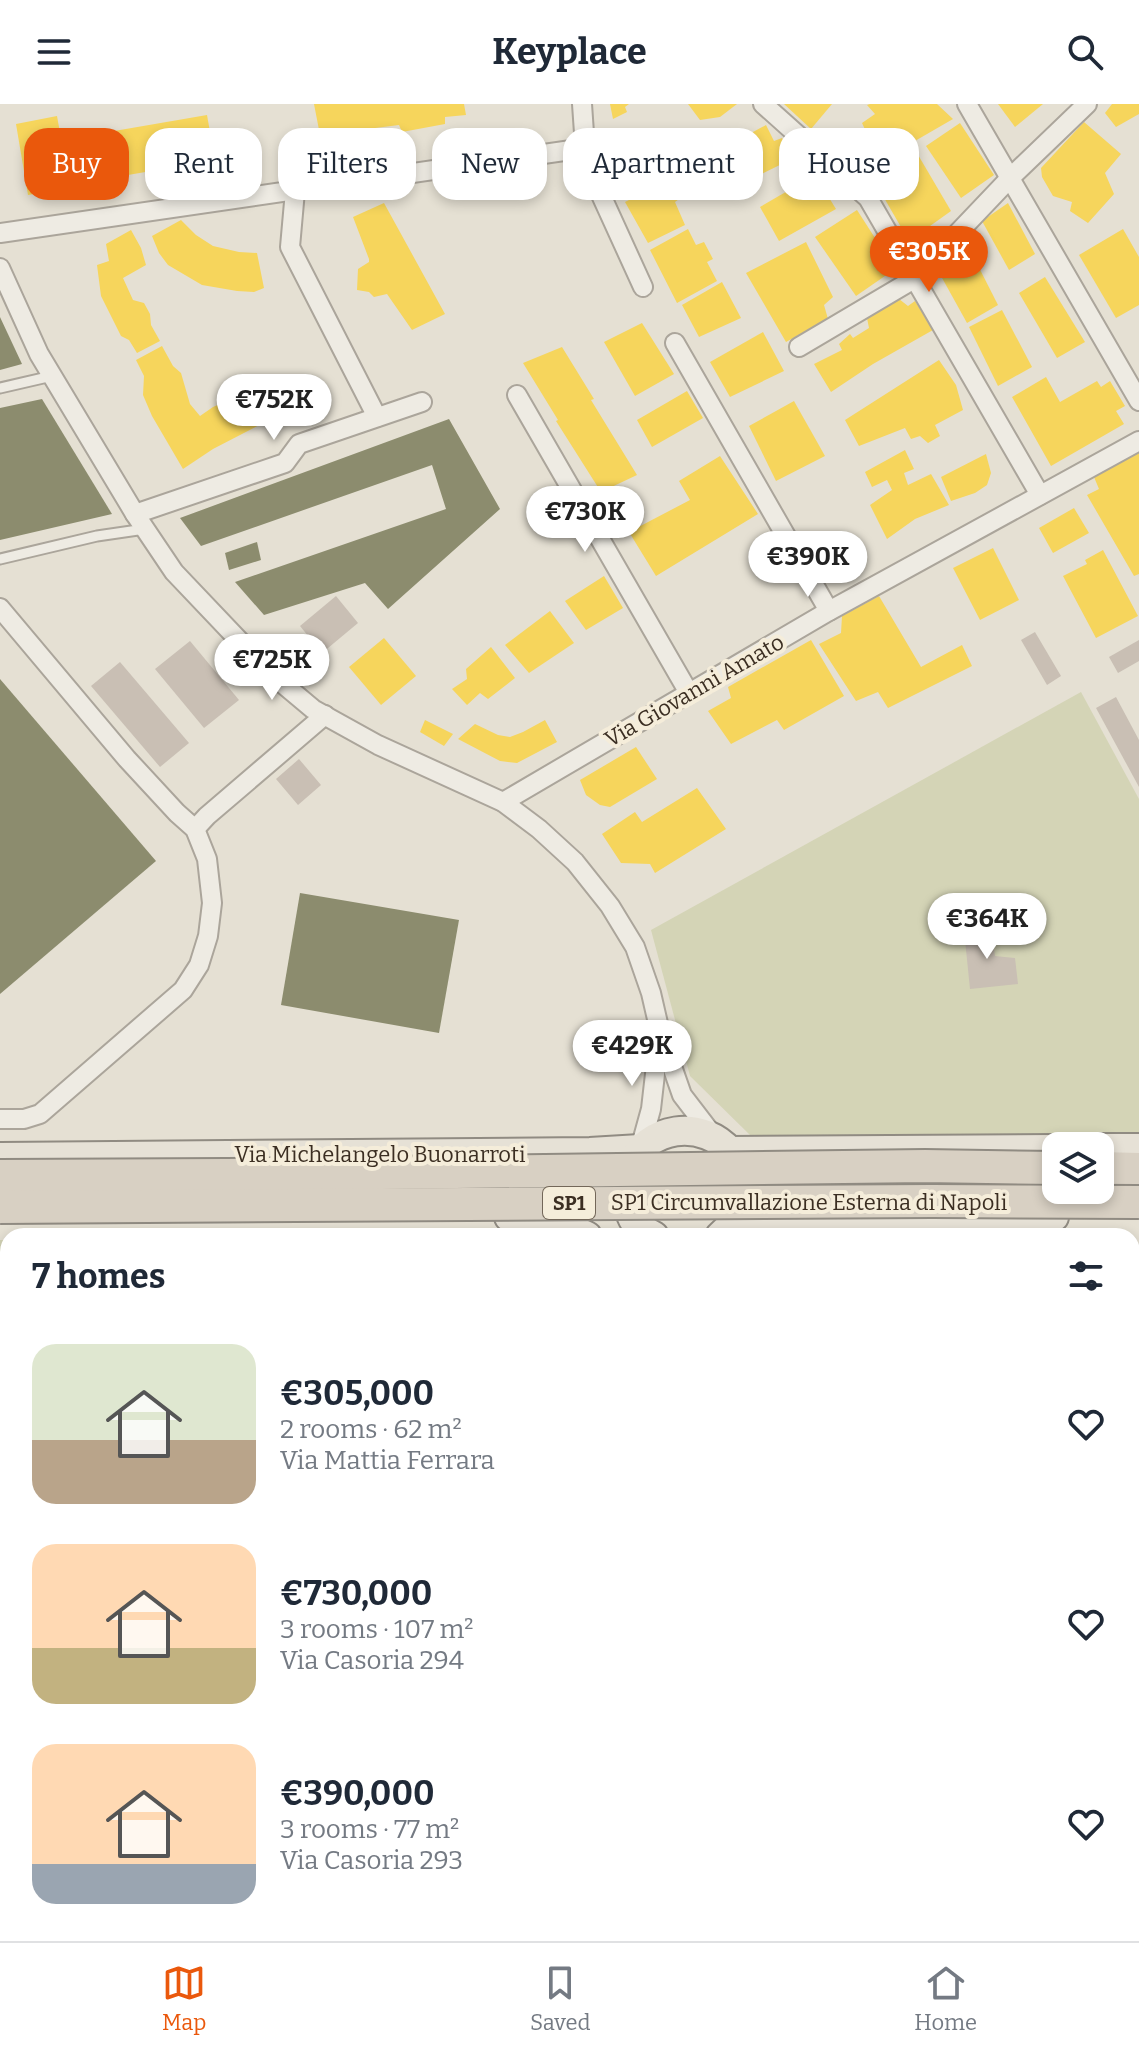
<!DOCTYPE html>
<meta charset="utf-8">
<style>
:root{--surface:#fff;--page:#f6f6f7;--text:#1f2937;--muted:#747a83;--line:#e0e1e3;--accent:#ea580c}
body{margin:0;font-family:Bitter,serif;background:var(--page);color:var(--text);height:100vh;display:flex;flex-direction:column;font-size:30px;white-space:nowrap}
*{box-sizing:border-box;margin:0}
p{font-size:26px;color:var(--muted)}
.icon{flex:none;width:44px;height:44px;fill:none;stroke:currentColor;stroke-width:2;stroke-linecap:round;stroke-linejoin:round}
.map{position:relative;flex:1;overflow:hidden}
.sheet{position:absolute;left:0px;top:1124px;width:1140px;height:714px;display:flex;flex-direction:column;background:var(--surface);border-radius:24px 24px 0 0;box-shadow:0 4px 12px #0003}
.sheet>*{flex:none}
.banner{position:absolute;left:24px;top:24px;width:1092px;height:72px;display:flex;gap:16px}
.buttons{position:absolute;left:1042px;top:1028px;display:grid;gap:16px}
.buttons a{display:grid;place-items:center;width:72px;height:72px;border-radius:16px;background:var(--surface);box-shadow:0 4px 12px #0003;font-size:40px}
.price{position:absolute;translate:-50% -68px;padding:0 18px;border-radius:28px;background:#fff;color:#222;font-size:26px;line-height:52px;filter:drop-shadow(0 2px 4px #0008)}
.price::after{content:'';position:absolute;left:50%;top:48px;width:24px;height:18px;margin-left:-12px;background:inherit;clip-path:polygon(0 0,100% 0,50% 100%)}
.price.active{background:var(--accent);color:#fff}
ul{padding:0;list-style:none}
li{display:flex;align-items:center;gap:24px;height:200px;padding:0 32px}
li span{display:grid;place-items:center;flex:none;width:224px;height:160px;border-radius:24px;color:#555}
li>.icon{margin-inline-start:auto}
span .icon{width:96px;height:96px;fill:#fffc;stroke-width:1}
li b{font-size:34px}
h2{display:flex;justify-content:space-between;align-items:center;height:96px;padding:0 32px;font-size:34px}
.pill{padding:0 28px;border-radius:24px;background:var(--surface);box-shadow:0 4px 12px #0003;font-size:28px;line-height:72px}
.pill.active{background:var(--accent);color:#fff}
header{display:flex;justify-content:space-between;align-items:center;height:104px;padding:0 32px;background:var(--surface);font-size:36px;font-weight:700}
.menu{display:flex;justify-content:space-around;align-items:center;height:112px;border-top:2px solid var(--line);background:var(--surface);font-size:22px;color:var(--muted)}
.menu a{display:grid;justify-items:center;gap:4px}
.menu .active{color:var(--accent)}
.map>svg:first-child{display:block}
.farmland{fill:#e3dec5}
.green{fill:#d4d4b6}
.homes{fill:#f6d55c}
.industry{fill:#8c8c6e}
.building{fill:#c9bfb4}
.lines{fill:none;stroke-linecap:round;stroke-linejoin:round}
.lane-casing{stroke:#aba59b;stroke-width:13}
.street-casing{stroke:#aba59b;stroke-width:22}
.secondary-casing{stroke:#9b958b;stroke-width:30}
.primary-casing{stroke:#908b82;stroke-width:32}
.highway-casing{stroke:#908b82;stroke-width:36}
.lane{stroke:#eeebe3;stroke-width:9}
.street{stroke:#eeebe3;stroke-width:18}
.secondary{stroke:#eeebe3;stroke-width:26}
.primary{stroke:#e6e1d6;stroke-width:28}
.highway{stroke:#d8d0c3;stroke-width:32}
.highway-bridge-casing{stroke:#908b82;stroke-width:36;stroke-linecap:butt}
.highway-bridge{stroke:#d8d0c3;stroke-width:32}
.labels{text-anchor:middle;stroke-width:8;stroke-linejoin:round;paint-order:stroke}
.shield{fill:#f5edda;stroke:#736759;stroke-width:2}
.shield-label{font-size:20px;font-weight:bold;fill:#3b2e22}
.street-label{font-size:22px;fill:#3b2e22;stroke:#f5edda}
</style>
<header><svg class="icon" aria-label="menu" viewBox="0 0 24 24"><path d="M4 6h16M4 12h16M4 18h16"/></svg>Keyplace<svg class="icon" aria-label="search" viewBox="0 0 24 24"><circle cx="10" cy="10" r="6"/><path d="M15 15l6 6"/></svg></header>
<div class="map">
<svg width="1139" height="1837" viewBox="0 0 1139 1837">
<rect width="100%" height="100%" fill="#e5e0d3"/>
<g class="farmland">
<polygon points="8,1347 8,1820 0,1806 0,1353"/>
<polygon points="14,1830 392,1830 397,1837 18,1837"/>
<polygon points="512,1830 980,1830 985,1837 515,1837"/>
</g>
<g class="green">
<polygon points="1081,588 1139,695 1139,1036 751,1032 690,972 651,826"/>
<polygon points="0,1136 8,1136 8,1296 0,1283"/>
<polygon points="392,1830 512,1830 515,1837 397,1837"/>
</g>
<g class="homes">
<polygon points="314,0 464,0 466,11 445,13 445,20 402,28 399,21 320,31"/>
<polygon points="610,0 629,0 625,3 627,8 613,15"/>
<polygon points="688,0 737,0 720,13 700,16"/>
<polygon points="784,0 832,0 811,25"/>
<polygon points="870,0 937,0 953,15 908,41 889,24 870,36 862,19 875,10 867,1"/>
<polygon points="998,0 1043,0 1015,23"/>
<polygon points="1112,0 1139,0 1139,10 1116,23 1105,9"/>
<polygon points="207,11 215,56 99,76 91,31"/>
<polygon points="57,12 70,84 28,91 16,20"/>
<polygon points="1084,18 1121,50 1105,69 1114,90 1088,119 1070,107 1072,98 1053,92 1042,73 1041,64"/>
<polygon points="960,19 994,71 961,94 926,42"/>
<polygon points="766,21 774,37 782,34 794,54 749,76 729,41"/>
<polygon points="914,44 951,107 909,137 872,73"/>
<polygon points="683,69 693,85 675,98 685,121 648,139 625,98"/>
<polygon points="815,71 836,105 779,137 760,103"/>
<polygon points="384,99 445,210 412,226 387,190 374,193 369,188 357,186 358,165 369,158 369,155 353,113"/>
<polygon points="1008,99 1035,150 1009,166 982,117"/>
<polygon points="857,106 895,165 856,192 815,133"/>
<polygon points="181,116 196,131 213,142 239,148 257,149 264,184 254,188 237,187 202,181 168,161 159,149 152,132"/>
<polygon points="688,125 696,141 704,138 713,155 707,158 717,177 677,199 650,146"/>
<polygon points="1123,125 1139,153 1139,201 1116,214 1079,151"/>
<polygon points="131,126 141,144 146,161 123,174 133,196 144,199 150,210 151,221 160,237 137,249 129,236 121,232 101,192 97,161 109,157 106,140"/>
<polygon points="806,138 833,193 824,201 828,215 786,238 746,169"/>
<polygon points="967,140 998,201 967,219 936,163"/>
<polygon points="1045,173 1085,238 1057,254 1019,189"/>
<polygon points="722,178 741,214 699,233 682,201"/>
<polygon points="899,195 908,202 915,197 933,226 873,260 831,288 814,260 842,246 839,240 850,230 853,234 869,224 867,214 889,197"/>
<polygon points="1002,206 1032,263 998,282 969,223"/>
<polygon points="642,219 674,270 635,292 604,238"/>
<polygon points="763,228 784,267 730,293 710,258"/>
<polygon points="162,242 173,262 181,269 190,300 200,312 213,303 250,287 263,319 213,345 183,365 152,312 143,291 144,272 136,256"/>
<polygon points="562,243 594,295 591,296 637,371 601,388 556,317 558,316 523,259"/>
<polygon points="939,256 956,281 963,306 935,321 940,332 928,339 920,332 911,335 905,324 859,342 845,316"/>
<polygon points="1046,273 1060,298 1097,277 1101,283 1110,277 1125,302 1116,307 1124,320 1051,362 1012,293"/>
<polygon points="687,287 703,314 652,343 637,316"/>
<polygon points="794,297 825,352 776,377 749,322"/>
<polygon points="1139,343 1139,470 1134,472 1087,391 1099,385 1094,373"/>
<polygon points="905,346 914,365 904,369 908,381 931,370 949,401 915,415 887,435 870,401 892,386 887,376 872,383 865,368"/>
<polygon points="986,350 991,369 987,381 975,389 951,397 941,373"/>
<polygon points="720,352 758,410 656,472 629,428 690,396 679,377"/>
<polygon points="1074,404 1089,429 1053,449 1039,424"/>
<polygon points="993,444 1019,496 980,516 953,464"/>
<polygon points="1103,446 1138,512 1096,534 1063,472 1087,460 1085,456"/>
<polygon points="604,472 623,504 586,526 565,497"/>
<polygon points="879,492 921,563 962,541 972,562 888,604 878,588 856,597 819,540 841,529 842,512"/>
<polygon points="550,507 574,539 529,569 505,541"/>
<polygon points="384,534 416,572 381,601 349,563"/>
<polygon points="811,536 844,592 784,626 777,616 731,640 708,607 731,594 728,583"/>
<polygon points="491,543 515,574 488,595 480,589 467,601 452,585 467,575 466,565"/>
<polygon points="425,616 453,630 444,642 420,628"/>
<polygon points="545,616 557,638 517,659 500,657 458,635 475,620 498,631 510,633 523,628"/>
<polygon points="636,643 657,675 610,703 600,701 586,691 580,676"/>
<polygon points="697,684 726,725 655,769 650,760 621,759 602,730 635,708 642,718"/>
</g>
<g class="industry">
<polygon points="0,213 22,260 0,266"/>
<polygon points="42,295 112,410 0,436 0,304"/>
<polygon points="449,315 500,405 388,505 365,479 264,511 235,478 446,405 432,361 201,442 180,414"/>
<polygon points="257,438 261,456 229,466 225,449"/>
<polygon points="0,575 156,757 0,890"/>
<polygon points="300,789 459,816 439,929 281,901"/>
<polygon points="1139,1305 1139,1489 1132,1477 1132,1309"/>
<polygon points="1139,1551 1139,1805 1132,1809 1132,1555"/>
</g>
<g class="building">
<polygon points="336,492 358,519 322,549 300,522"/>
<polygon points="1035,528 1061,572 1047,581 1021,536"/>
<polygon points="1139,536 1139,557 1118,569 1109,553"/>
<polygon points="190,537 239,596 204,624 155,565"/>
<polygon points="120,558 189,639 160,663 91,582"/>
<polygon points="1116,593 1139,636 1139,683 1096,604"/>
<polygon points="299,655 321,681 298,701 276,675"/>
<polygon points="991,822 995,852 1015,854 1018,880 970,885 964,826"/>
<polygon points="0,1224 8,1224 8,1254 0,1258"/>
</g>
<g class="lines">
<defs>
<g id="lane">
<polyline points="0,284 52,272"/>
<polyline points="0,455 97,432 145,425"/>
</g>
<g id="street">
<polyline points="582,0 586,58 643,183"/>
<polyline points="763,0 868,94 1040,391"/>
<polyline points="967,0 1139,297"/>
<polyline points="295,87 290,143 377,313"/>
<polyline points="0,129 585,44"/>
<polyline points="0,164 39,250 135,410 174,468 270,569 313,605 378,641 503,698 539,725 575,758 610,802 635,843 651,889 660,928 682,991 715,1034"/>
<polyline points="675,239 829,507"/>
<polyline points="799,243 914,175 1010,74 1087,0"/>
<polyline points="517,291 689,589"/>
<polyline points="135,410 285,359 299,340 422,298"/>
<polyline points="0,504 127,655 177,709 195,725 207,755 212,799 208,832 199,861 183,886 40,1010 24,1015 0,1015"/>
<polyline points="503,698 829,507 1139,337"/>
<polyline points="195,725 207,712 325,611"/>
<polyline points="640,1045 651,1005 659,935"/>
</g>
<polyline id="secondary" points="993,1830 997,1837"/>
<g id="primary">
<polyline points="1100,1044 1139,1044"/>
<polyline points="730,1047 1056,1045"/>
<polyline points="0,1053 590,1048 640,1045"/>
<path d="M509,1113C542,1113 557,1117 587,1132"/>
<polyline points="736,1114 1054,1113"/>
<path d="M654,1132C649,1129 642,1126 638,1122C631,1115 628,1103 627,1093C619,1047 665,1015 707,1031C725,1038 737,1053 742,1071C748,1095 738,1117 720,1132"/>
</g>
<polyline id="highway" points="1100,1064 1139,1065"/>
</defs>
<use href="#lane" class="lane-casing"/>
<use href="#street" class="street-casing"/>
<use href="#secondary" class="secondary-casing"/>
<use href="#primary" class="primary-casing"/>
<use href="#highway" class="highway-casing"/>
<use href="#lane" class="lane"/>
<use href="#street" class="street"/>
<use href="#secondary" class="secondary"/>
<use href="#primary" class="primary"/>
<use href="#highway" class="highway"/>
<defs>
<g id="highway-bridge">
<polyline points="0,1072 227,1071 925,1062 1056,1064"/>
<polyline points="0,1103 932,1097 1139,1098"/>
</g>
</defs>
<use href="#highway-bridge" class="highway-bridge-casing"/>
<use href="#highway-bridge" class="highway-bridge"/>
</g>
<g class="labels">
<rect class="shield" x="543" y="1083" width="52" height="32" rx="6"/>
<g class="shield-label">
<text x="569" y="1106">SP1</text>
</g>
<g class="street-label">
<text transform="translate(694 586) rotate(-30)" y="8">Via Giovanni Amato</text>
<text x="380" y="1058">Via Michelangelo Buonarroti</text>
<text x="809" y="1106">SP1 Circumvallazione Esterna di Napoli</text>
</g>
</g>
</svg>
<div class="buttons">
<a><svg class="icon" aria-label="layers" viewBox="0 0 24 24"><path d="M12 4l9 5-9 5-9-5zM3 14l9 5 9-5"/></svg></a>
</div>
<b class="price active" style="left:929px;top:190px">€305K</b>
<b class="price" style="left:274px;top:338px">€752K</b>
<b class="price" style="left:585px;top:450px">€730K</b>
<b class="price" style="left:808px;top:495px">€390K</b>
<b class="price" style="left:272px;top:598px">€725K</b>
<b class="price" style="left:987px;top:857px">€364K</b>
<b class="price" style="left:632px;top:984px">€429K</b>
<div class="banner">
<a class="pill active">Buy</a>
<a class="pill">Rent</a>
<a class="pill">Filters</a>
<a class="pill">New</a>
<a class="pill">Apartment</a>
<a class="pill">House</a>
</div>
<section class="sheet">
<h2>7 homes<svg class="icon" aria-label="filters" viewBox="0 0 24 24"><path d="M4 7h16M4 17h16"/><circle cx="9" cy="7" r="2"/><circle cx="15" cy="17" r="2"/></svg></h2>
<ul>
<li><span style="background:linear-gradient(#dfe7d0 60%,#b9a48a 0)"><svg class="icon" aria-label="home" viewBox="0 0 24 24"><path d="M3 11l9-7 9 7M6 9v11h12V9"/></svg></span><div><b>€305,000</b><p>2 rooms · 62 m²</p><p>Via Mattia Ferrara</p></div><svg class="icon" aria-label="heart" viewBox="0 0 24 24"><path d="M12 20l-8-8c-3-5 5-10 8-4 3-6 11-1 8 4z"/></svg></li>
<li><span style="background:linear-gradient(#ffd9b3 65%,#c2b280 0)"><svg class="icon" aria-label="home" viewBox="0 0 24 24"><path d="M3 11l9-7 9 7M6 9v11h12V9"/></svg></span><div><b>€730,000</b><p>3 rooms · 107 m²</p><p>Via Casoria 294</p></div><svg class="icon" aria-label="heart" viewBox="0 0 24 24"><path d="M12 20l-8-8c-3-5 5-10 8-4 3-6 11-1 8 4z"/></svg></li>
<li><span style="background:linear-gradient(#ffd9b3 75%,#9aa5b1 0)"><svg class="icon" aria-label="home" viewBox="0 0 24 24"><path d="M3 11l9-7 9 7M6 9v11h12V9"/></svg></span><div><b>€390,000</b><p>3 rooms · 77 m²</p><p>Via Casoria 293</p></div><svg class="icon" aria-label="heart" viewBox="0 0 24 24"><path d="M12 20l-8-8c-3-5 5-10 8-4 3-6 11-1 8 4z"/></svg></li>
</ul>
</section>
</div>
<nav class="menu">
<a class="active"><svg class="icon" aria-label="map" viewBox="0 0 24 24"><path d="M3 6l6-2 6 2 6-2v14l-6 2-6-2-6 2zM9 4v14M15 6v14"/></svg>Map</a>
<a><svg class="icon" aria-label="saved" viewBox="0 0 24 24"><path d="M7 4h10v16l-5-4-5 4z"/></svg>Saved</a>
<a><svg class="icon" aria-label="home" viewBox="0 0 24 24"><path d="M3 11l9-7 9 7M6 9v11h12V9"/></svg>Home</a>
</nav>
